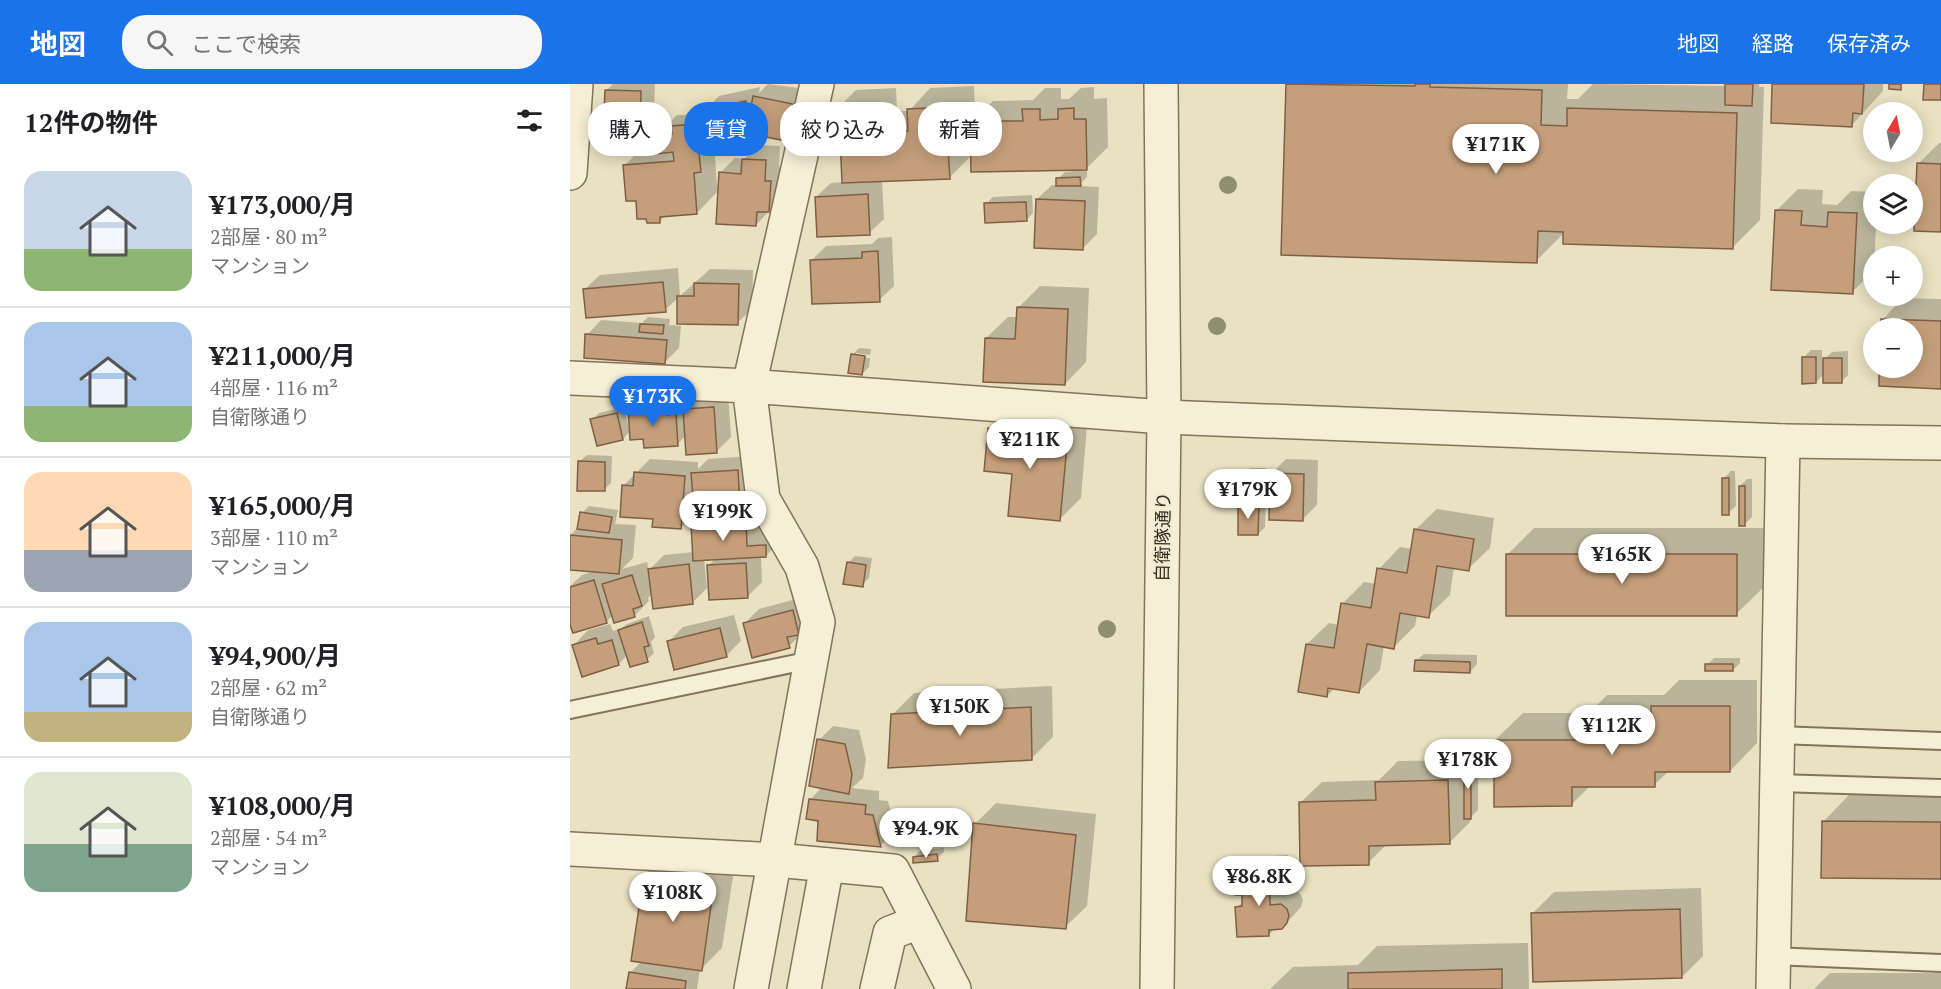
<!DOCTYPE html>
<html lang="ja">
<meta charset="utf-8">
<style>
:root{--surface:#fff;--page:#f6f6f6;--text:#202124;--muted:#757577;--line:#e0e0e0;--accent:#1a73e8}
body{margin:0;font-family:"PT Serif","Noto Sans JP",serif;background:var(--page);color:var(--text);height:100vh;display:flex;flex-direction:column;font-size:22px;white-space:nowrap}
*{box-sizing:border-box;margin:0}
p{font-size:20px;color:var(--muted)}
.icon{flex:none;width:33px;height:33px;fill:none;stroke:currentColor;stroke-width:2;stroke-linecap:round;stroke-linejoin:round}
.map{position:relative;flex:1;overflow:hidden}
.details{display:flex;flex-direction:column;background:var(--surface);width:570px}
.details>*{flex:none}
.hud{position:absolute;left:18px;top:18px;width:570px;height:54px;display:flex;gap:12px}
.needle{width:39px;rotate:10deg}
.tools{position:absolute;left:1293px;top:18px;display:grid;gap:12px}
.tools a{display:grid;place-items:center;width:60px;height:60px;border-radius:50%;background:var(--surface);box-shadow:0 3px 15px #0003;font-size:30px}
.price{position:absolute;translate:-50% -51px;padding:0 14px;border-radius:21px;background:#fff;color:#222;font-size:20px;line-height:39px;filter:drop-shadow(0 2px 3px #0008)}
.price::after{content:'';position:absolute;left:50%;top:36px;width:18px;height:14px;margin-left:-9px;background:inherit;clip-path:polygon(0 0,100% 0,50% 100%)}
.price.active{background:var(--accent);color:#fff}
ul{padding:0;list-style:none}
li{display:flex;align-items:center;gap:18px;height:150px;padding:0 24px}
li+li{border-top:2px solid var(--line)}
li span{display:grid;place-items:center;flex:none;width:168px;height:120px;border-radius:18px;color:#555}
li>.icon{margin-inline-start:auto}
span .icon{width:72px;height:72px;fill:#fffc;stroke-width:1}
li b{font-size:26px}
h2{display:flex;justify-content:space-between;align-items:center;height:72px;padding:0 24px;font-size:26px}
.tag{padding:0 21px;border-radius:24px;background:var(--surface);box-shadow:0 3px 15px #0003;font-size:21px;line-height:54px}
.tag.active{background:var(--accent);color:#fff}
header{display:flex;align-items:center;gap:36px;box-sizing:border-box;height:84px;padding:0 30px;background:var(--accent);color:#fff}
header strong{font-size:28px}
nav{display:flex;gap:33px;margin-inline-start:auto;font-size:21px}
.search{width:420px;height:54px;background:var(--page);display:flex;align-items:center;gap:15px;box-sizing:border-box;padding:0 21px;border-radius:24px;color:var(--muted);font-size:22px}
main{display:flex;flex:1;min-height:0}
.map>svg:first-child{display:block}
.shadow{fill:#0003}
.building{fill:#c59f7b;stroke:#7f5f43;stroke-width:1.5}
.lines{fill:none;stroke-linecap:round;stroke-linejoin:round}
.service-casing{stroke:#82735b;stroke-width:20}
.minor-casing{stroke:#82735b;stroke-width:36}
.tertiary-casing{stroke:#82735b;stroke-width:36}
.service{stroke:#f6eed5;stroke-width:16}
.minor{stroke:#f6eed5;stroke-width:33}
.tertiary{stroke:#f6eed5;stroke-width:33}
.tree{fill:#8d906c}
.labels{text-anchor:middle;stroke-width:4.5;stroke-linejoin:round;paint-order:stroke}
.street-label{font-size:18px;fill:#332a1e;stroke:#f2ebd1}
</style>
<header>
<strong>地図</strong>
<div class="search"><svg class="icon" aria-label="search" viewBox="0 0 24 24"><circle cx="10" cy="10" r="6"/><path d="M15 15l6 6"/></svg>ここで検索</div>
<nav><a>地図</a><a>経路</a><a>保存済み</a></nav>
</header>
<main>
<section class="details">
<h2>12件の物件<svg class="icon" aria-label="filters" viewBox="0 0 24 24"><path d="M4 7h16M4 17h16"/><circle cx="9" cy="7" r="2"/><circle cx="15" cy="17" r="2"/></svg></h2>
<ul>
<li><span style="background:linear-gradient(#c9d6e8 65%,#8fb573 0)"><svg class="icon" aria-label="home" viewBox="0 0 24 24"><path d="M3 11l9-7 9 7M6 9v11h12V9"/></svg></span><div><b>¥173,000/月</b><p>2部屋 · 80 m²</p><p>マンション</p></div></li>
<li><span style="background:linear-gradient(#a9c7e8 70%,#8fb573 0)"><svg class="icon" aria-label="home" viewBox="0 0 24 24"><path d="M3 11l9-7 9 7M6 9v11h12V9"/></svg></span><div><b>¥211,000/月</b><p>4部屋 · 116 m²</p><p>自衛隊通り</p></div></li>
<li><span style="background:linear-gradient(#ffd9b3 65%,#9aa5b1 0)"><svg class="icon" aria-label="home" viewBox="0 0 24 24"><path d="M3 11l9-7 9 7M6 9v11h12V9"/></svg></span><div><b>¥165,000/月</b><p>3部屋 · 110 m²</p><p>マンション</p></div></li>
<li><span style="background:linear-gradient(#a9c7e8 75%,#c2b280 0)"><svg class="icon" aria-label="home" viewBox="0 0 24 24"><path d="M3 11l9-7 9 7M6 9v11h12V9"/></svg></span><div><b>¥94,900/月</b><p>2部屋 · 62 m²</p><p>自衛隊通り</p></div></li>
<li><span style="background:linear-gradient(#dfe7d0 60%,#7fa58c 0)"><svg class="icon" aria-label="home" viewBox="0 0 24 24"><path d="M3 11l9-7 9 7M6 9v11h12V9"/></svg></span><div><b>¥108,000/月</b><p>2部屋 · 54 m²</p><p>マンション</p></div></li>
</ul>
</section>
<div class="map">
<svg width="1371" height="905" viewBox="0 0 1371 905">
<rect width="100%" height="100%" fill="#eae1c2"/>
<g class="shadow">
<polygon points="43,0 85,0 84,24 69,39 36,7"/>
<polygon points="198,0 237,5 230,40 215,55 180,39 159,61 151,59 151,65 145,72 147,102 149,102 150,89 165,74 174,75 188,61 210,62 209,83 214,83 213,112 186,141 149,106 127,129 96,131 90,137 67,115 54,82 76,60 86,59 85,53 107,31 115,31 124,22 141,20 149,12 190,3 189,9"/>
<polygon points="717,0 998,0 997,15 1008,15 1023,0 1157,2 1157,0 1189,0 1189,3 1194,3 1190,136 1163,163 995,148 966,177 712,169"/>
<polygon points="1204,0 1313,0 1313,7 1282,41"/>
<polygon points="404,2 405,28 398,35 399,41 423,17 463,16 475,4 491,4 491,15 499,15 511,4 524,3 524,15 537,14 538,63 514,87 517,87 517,93 508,102 529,103 527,150 512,165 467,115 482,101 488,101 488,95 495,88 506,87 506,84 402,71 379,94 312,96 314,135 299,149 246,113 261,99 273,98 271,52 265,27 286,6 326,4 327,27 339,27 360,4"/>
<polygon points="1369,59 1371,59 1371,146 1348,80"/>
<polygon points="1228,105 1253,106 1252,120 1267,121 1281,107 1304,108 1304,140 1306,140 1304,187 1282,208 1207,126"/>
<polygon points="462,111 463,129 456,136 416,120 423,113"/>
<polygon points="322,153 324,202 309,216 242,176 256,162 302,160 308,154"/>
<polygon points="108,184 110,212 140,185 183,186 182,225 167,239 109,213 95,226 15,205 30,191"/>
<polygon points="470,202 519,204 516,278 495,300 416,254 438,233 448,233 448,224"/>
<polygon points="1333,214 1371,215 1371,303 1310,301 1311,284 1342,284 1342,244 1312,244 1312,236"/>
<polygon points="78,233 100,235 99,241 111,242 109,264 94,279 17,251 31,236 72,239"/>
<polygon points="289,264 301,265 300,271 286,269 286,272 300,274 299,283 292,290 282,271"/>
<polygon points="1241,266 1252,266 1252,277 1262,268 1278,267 1278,291 1271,298 1255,289 1246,298 1234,273"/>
<polygon points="110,308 111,317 120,316 120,321 129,311 158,309 161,353 146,368 117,351 107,360 75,353 61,346 53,355 22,336 29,329 54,323 59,345 61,345 60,325 74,310"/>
<polygon points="441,323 518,330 511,414 489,436 419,345"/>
<polygon points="17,371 42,372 41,399 34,406 9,378"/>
<polygon points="182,372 184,407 167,424 190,423 191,448 210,447 210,457 196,472 191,472 192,498 177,513 139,481 146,474 134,475 137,504 123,518 82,510 78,514 79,517 64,532 43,531 36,538 0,536 0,502 12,491 24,487 0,485 0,452 9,442 12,429 19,422 48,426 45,440 66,441 63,474 52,485 77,478 79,486 94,471 124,468 123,440 140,423 125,424 125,429 111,444 85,433 53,402 80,375 128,378 128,385 138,375"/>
<polygon points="716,375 748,376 747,421 732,436 701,390"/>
<polygon points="680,384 696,384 695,406 687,414 696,414 695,443 688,450 670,421 678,413 673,391"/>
<polygon points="1161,387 1165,387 1166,422 1158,429 1154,394"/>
<polygon points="1177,395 1182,395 1182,433 1175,440 1170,402"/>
<polygon points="867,425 924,434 920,464 898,485 884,483 880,511 858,532 847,531 845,542 824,563 814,562 810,586 789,608 765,604 757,612 737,560 759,539 769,541 773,519 794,498 806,500 809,485 830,463 842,465 845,446"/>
<polygon points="964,444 1194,444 1194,503 1166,530 937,471"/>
<polygon points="285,472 302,474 299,494 292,501 278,479"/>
<polygon points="237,512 234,548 219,562 175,539 189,525"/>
<polygon points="164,531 171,557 156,572 98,558 113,543"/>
<polygon points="79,532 85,553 81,558 84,569 77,576 57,571 49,580 4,561 18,546 40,540 43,547 52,544 57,540"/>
<polygon points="854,570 907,571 907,580 900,588 846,577"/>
<polygon points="1144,574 1170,574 1170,579 1163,586 1137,581"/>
<polygon points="1109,596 1187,596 1187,659 1160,687 1099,687 1084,701 1021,701 1001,721 925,656 953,629 1019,629 1037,611 1094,611"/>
<polygon points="482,602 483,653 461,675 322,631 344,609"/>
<polygon points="263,642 289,646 296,675 293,694 282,704 309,707 309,716 318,717 325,747 310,762 250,735 240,716 252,703 249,656"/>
<polygon points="903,671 908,671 908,726 900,734 900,738 879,759 817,760 798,779 730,719 752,698 809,696 828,677 898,676"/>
<polygon points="1280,710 1371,711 1371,794 1253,738"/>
<polygon points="426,719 526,730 517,822 495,843 405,740"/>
<polygon points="374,764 374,768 367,775 344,773 351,766"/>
<polygon points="97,769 165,779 152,864 130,886 127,905 58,905 60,889 72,877 75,790"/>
<polygon points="718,771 719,793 714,798 714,807 726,806 731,811 733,816 731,823 712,844 705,844 699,851 667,823 674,817 673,809 666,797 680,782 693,782 703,772"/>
<polygon points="1131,804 1133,872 1112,893 963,829 984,808"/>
<polygon points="958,859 959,905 700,905 723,883 788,881 807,862"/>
<polygon points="1260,889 1371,889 1371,905 1244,905"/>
</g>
<g class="building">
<polygon points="716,0 845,2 845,0 860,0 860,3 972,6 971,41 997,42 997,24 1167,29 1163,165 993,160 993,148 968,147 967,179 711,171"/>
<polygon points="1155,0 1183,0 1182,22 1155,21"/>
<polygon points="1202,0 1294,0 1292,30 1283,29 1282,43 1201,39"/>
<polygon points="1319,0 1331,0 1331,6 1319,5"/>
<polygon points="1354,0 1371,0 1371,16 1353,16"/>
<polygon points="35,6 71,7 70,41 54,49 33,48"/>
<polygon points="183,12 223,20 216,57 176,49"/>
<polygon points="176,17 171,50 162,49 159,62 141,59 144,45 130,43 133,26"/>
<polygon points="383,23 385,51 377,51 380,95 272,99 270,53 264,54 263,27 305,25 306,48 338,47 337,25"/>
<polygon points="504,24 504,35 516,35 517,86 401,88 400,37 453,37 452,25 470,25 470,36 488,35 488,25"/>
<polygon points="126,40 131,88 124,89 127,130 90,133 90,139 77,139 76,135 67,135 66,117 56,117 53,81 104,77 103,68 86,70 84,52 102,50 101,42"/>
<polygon points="172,75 196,76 195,97 201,97 199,128 187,128 186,142 146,140 149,88 171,90"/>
<polygon points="1347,79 1371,80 1371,148 1344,147"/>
<polygon points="510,93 511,102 486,102 486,94"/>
<polygon points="298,110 300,151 247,153 245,113"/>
<polygon points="466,115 515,117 513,166 464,164"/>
<polygon points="456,118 457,137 415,139 414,119"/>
<polygon points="1205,126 1232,127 1231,141 1257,143 1258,128 1287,129 1283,210 1201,206"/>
<polygon points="308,167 310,218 242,220 240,176 292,174 292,168"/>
<polygon points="93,198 96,228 16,234 13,205"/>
<polygon points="124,199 169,200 168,241 107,240 107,212 124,212"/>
<polygon points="447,223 498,225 495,301 413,298 415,254 445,255"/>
<polygon points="1311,235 1371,237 1371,305 1309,302 1309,284 1342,284 1342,244 1310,244"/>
<polygon points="70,240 94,241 93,250 69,248"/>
<polygon points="15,250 97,256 95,280 14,274"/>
<polygon points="281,270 295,272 292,291 278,289"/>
<polygon points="1232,273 1246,273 1246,299 1232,300"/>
<rect x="1253" y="274" width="19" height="25"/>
<polygon points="96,322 97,331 106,330 108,362 74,364 73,355 60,356 58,324"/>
<polygon points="144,323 147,369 116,371 113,325"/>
<polygon points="47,329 53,356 27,362 20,335"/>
<polygon points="418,344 498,351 490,437 438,432 442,390 414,387"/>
<polygon points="8,377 35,378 35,407 7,407"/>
<polygon points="168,386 170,423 124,426 121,389"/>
<polygon points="64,388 115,392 111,445 82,443 83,435 50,433 52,401 63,402"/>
<polygon points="700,389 734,390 733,437 699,436"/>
<polygon points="671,390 689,391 689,414 671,414"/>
<rect x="1152" y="394" width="7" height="37"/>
<rect x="1169" y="402" width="6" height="40"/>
<polygon points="668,420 689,421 688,451 668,451"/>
<polygon points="10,428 42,433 39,449 7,445"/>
<polygon points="176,437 177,462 196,461 196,473 123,477 121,440"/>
<polygon points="844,445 904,455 899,487 867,482 859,534 830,529 824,565 797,560 789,609 758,604 757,613 728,608 736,560 764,564 771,519 801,524 807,484 837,489"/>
<polygon points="0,451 52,456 49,490 0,486"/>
<rect x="936" y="470" width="231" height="62"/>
<polygon points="277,478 296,481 293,503 273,500"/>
<polygon points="176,479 178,514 139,516 137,481"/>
<polygon points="119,480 123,520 83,525 78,485"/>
<polygon points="62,491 72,522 63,525 65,533 44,539 32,500"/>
<polygon points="24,496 37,539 3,549 0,541 0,503"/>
<polygon points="223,526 229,551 217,553 220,564 182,574 173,539"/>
<polygon points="72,538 79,562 74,563 78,578 60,583 48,546"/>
<polygon points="150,544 157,573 104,586 97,557"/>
<polygon points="26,554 28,560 42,556 49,581 12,593 2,561"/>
<polygon points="845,576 900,578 900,589 844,587"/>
<rect x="1135" y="580" width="28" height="7"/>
<polygon points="1081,622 1160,622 1160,688 1085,688 1085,703 1002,703 1002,722 924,723 924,656 1009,656 1009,638 1081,638"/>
<polygon points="461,623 462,676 318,684 321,630"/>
<polygon points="247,655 275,660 282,690 279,710 239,702"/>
<polygon points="901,677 901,735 894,735 894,678"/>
<polygon points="878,696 880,760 799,762 799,781 730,782 729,718 806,716 805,698"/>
<polygon points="239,715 296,721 295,730 303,731 311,763 247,757 248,737 236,735"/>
<polygon points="1252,737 1371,738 1371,795 1251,794"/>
<polygon points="403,739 506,751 496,845 396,837"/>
<polygon points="367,770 368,777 343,779 343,773"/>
<polygon points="704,785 705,809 700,809 700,821 711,820 717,825 719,831 717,839 712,845 699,846 699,852 667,853 665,823 672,822 672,811 665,811 664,796 688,795 687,786"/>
<polygon points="74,790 144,800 132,887 61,877"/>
<polygon points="1110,825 1112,894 963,898 961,829"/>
<polygon points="932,885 932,905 778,905 778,889"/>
<polygon points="59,888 116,897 115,905 56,905"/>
</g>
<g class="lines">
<defs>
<g id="service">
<polyline points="0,626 241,576"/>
<polyline points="1207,651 1371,657"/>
<polyline points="1207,699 1371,704"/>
<polyline points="1203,872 1371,879"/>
</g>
<g id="minor">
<polyline points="0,89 6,0"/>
<polyline points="0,294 179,302 594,333 1213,357"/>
<polyline points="0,765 206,776 323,787 384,905"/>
<polyline points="181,905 248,538 232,483 193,415 179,302 247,0"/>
<polyline points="234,905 257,781"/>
<polyline points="307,905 320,849 349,838"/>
<polyline points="1203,905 1213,357 1371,359"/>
</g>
<polyline id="tertiary" points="587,905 594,333 591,0"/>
</defs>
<use href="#service" class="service-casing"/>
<use href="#minor" class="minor-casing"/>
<use href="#tertiary" class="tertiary-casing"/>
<use href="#service" class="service"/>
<use href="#minor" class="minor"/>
<use href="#tertiary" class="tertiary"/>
</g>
<g class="tree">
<circle cx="658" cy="101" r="9"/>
<circle cx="647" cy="242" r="9"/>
<circle cx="537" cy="545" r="9"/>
</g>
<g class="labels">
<g class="street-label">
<text transform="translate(593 453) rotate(-89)" y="6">自衛隊通り</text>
</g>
</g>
</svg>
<div class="tools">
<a><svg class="needle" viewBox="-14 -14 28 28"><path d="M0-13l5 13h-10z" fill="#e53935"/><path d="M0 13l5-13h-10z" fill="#757577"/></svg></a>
<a><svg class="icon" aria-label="layers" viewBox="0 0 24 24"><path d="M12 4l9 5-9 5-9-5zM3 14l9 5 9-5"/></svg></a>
<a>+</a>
<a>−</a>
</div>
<b class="price" style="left:926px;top:91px">¥171K</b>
<b class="price active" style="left:83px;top:343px">¥173K</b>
<b class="price" style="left:460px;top:386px">¥211K</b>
<b class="price" style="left:678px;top:436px">¥179K</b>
<b class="price" style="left:153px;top:458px">¥199K</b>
<b class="price" style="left:1052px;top:501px">¥165K</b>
<b class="price" style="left:390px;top:653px">¥150K</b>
<b class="price" style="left:1042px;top:672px">¥112K</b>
<b class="price" style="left:898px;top:706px">¥178K</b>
<b class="price" style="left:356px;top:775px">¥94.9K</b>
<b class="price" style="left:689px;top:823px">¥86.8K</b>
<b class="price" style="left:103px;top:839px">¥108K</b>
<div class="hud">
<a class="tag">購入</a>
<a class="tag active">賃貸</a>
<a class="tag">絞り込み</a>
<a class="tag">新着</a>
</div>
</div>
</main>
